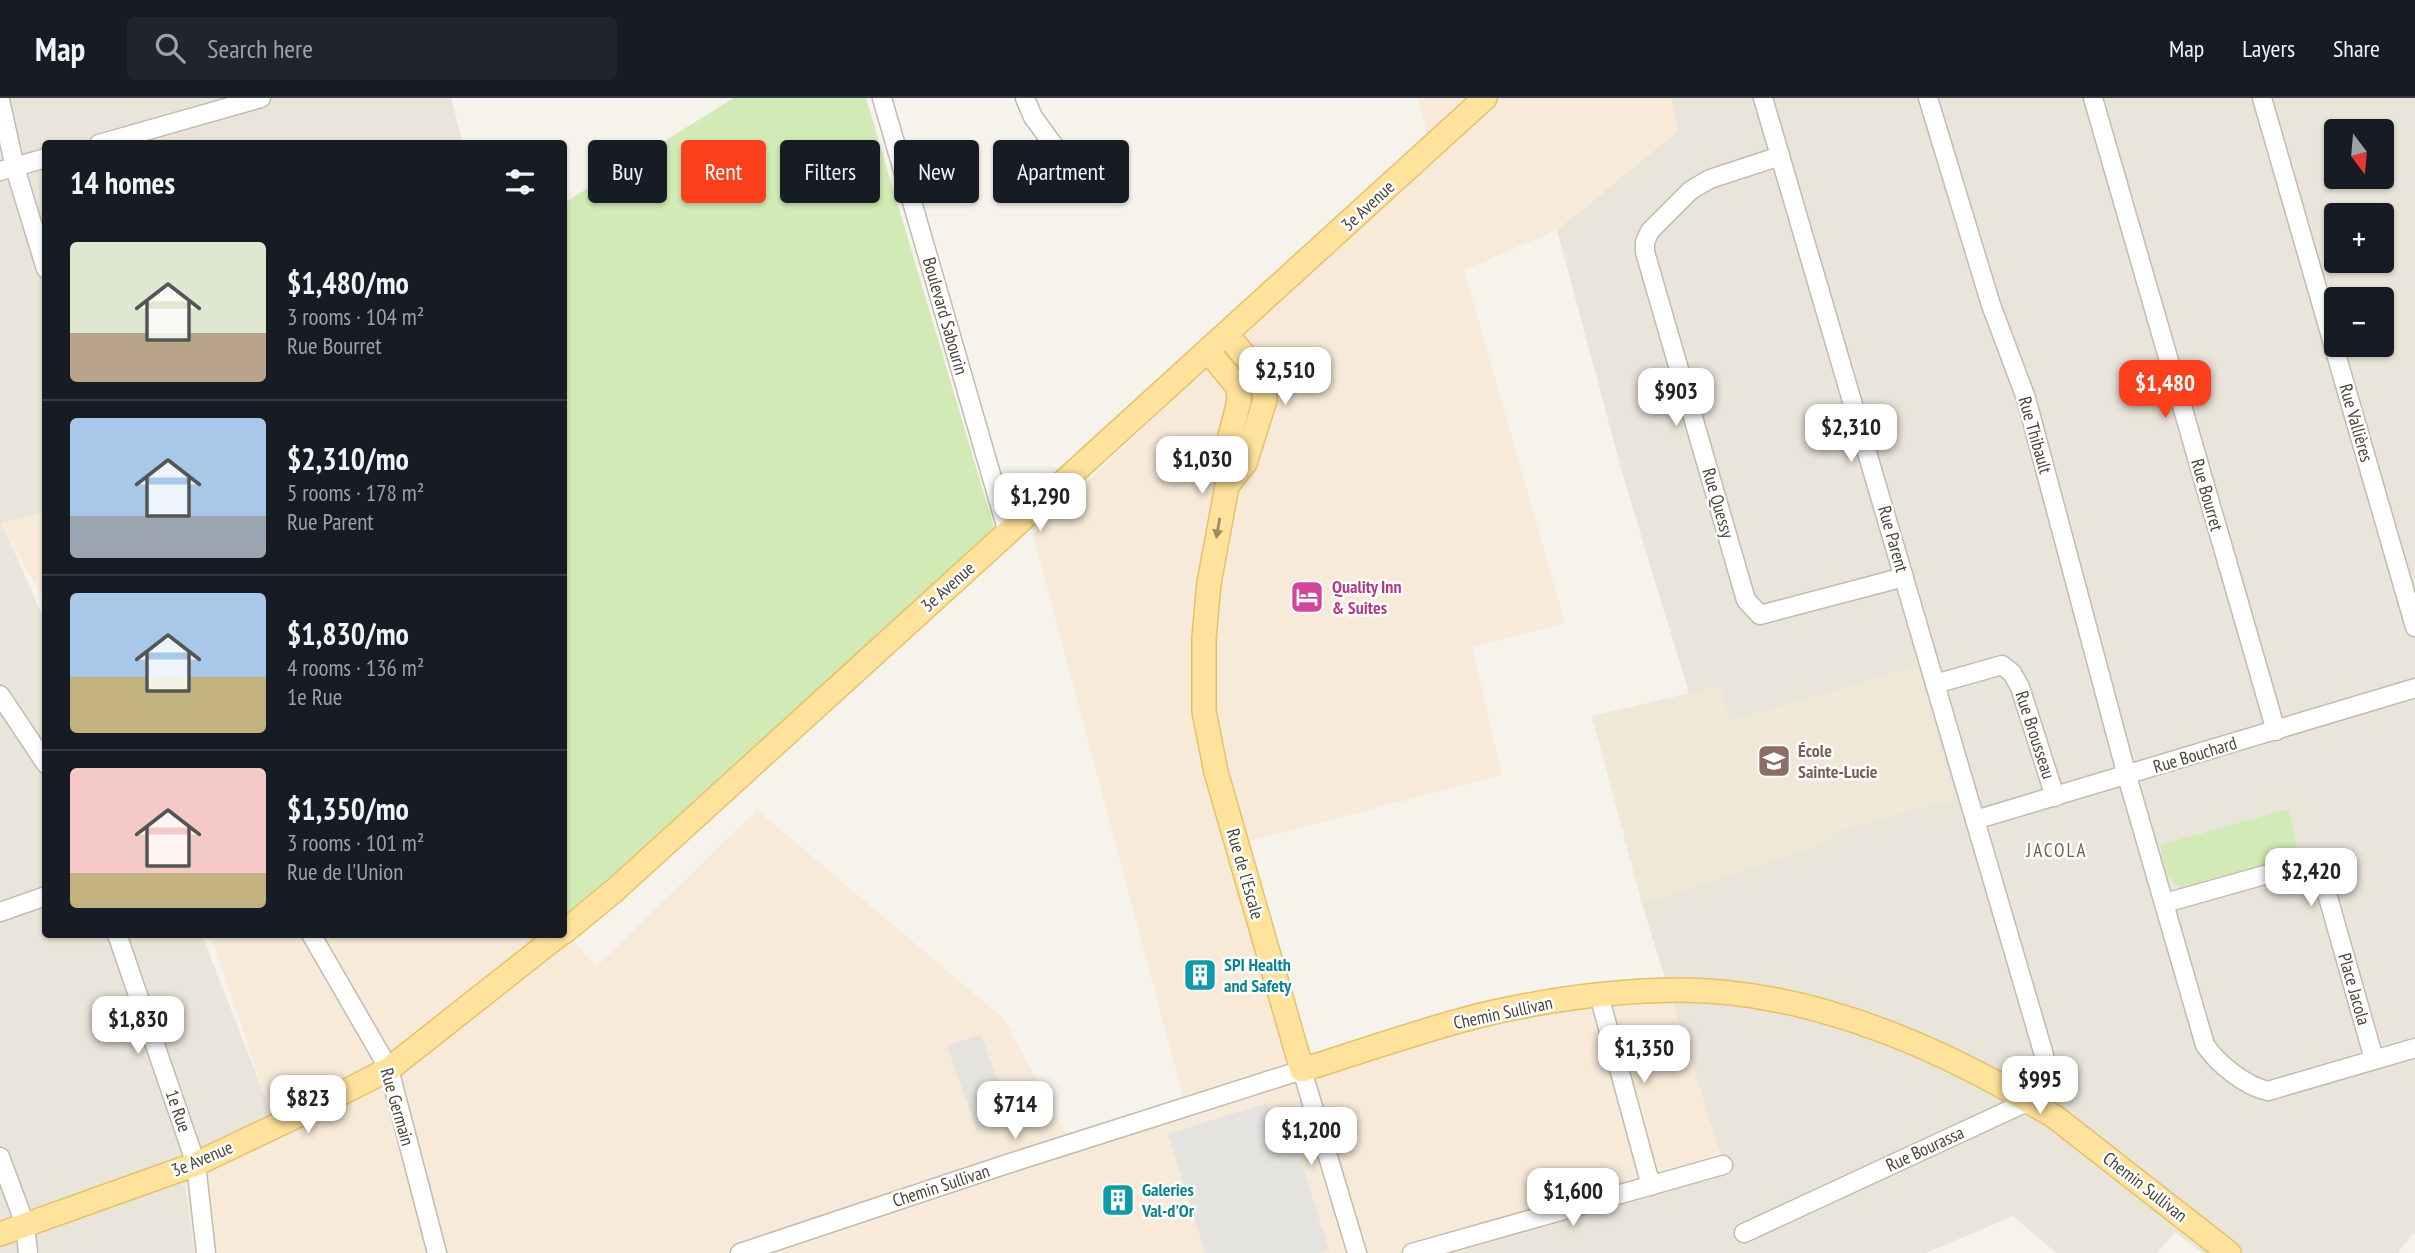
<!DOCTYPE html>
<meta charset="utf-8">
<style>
:root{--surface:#171b24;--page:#20242c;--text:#f1f3f6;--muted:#9ea1a6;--line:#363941;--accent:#fc3f1d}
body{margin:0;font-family:"PT Sans Narrow",sans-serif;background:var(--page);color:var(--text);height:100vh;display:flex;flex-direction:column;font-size:26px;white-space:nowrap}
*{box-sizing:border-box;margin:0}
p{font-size:23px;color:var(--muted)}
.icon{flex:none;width:38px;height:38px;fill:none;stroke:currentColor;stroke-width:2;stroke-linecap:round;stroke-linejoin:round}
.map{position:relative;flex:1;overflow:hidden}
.panel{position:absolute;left:42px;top:42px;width:525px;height:798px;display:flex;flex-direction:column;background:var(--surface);border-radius:7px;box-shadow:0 2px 5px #0004}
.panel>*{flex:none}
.banner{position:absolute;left:588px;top:42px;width:665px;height:63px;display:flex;gap:14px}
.needle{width:46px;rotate:164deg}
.fabs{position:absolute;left:2324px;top:21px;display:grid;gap:14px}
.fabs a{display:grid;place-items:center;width:70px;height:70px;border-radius:7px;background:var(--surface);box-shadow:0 2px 5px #0004;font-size:35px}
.price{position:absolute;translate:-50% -60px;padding:0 16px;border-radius:14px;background:#fff;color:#222;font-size:23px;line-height:46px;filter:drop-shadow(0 2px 4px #0008)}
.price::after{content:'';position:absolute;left:50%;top:42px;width:21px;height:16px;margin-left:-10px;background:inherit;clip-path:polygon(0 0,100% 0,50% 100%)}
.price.current{background:var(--accent);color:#fff}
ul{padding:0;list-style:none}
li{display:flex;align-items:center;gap:21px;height:175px;padding:0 28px}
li+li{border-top:2px solid var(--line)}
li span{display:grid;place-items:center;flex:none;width:196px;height:140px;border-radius:7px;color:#555}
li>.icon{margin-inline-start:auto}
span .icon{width:84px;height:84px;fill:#fffc;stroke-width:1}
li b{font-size:30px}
h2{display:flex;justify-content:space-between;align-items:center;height:84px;padding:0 28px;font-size:30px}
.pill{padding:0 24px;border-radius:7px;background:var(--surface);box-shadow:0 2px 5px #0004;font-size:24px;line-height:63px}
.pill.current{background:var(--accent);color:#fff}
header{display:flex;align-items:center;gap:42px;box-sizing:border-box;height:98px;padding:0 35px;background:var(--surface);border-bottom:2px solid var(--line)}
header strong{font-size:33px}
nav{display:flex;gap:38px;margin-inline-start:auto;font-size:24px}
.search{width:490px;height:63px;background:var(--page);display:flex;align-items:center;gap:18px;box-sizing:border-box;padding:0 24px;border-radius:7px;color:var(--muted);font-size:26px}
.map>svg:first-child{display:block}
.residential{fill:#eae5da;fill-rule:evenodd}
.commercial{fill:#f7ead8}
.education{fill:#efe8d6}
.green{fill:#d2eab5}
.parking{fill:#e5e3e0}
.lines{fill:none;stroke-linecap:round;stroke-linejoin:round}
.minor-casing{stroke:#c2bbae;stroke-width:21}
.major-casing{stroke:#e6c16a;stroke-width:26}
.minor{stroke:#fff;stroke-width:18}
.major{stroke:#ffe39c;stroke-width:23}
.oneway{fill:#9c8c66}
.labels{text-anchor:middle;stroke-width:5;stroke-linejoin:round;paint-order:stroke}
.street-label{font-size:18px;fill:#4b4439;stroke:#fff}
.hotel-label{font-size:18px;font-weight:bold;fill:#b23c85;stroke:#fff;text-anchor:start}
.education-label{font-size:18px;font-weight:bold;fill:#785e54;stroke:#fff;text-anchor:start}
.culture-label{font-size:18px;font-weight:bold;fill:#0d838f;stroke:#fff;text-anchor:start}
.neighbourhood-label{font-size:19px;letter-spacing:2px;fill:#6e6250;stroke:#fff}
</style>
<header>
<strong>Map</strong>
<div class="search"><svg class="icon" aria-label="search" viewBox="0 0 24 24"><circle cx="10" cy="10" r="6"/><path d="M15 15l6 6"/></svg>Search here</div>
<nav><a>Map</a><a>Layers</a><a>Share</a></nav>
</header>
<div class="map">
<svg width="2415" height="1155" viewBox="0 0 2415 1155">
<rect width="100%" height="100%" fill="#f6f3ec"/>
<g class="residential">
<polygon points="0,0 451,0 463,45 46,46 45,414 2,425 45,524 46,836 202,837 273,1019 182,1062 194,1155 0,1155"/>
<path d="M1671,0H2415V1136L2413,1135L2398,1155H2203L2175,1134L2157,1155H2056L2013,1118L1926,1155H1454L1726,1076L1642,806L1827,744L1831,735L1931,706L1954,703L1730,623L1699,628L1624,381L1557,132L1678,33ZM2336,33H2382V79H2336ZM2336,117H2382V163H2336ZM2336,201H2382V247H2336Z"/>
</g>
<g class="commercial">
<polygon points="1418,0 1671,0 1678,33 1557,132 1464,172 1565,525 1472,549 1502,677 1231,748 1297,978 1578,901 1670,896 1727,1076 1454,1155 194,1155 182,1062 272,1019 211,837 564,836 564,832 596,869 757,712 1004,921 1076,1055 1188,1017 1033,436 1432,53"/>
<polygon points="45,414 46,414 45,504 1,425"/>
</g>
<polygon class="education" points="1918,568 1955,703 1930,706 1831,735 1827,744 1642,806 1592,618 1720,588 1730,623"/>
<g class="green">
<polygon points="734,0 866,0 995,433 564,822 564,105"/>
<path d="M2289,711L2298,757L2181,789C2164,784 2164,761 2160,747Z"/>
</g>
<g class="parking">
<polygon points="981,936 1011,1022 977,1033 947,948"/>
<polygon points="1267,1005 1271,1015 1285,1011 1329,1152 1319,1155 1205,1155 1168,1036"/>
</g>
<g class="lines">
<defs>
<g id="minor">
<polyline points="882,0 1008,435"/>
<polyline points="1025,0 1033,19 1055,49"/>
<path d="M1928,0L1991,207L2026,300L2127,678L2205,947C2218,966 2245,988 2268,993L2415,950"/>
<polyline points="2093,0 2276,633"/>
<polyline points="2262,0 2415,529"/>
<polyline points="0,2 15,70 46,171"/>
<polyline points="99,46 261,0"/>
<polyline points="1780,58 1710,81 1691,92 1650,133 1645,144 1645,154 1746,502 1760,517 1904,479"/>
<polyline points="0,73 46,60"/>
<polyline points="1935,586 2002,567 2012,575 2020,589 2055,699"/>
<polyline points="0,597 46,666"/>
<polyline points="1975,722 2415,590"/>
<polyline points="2165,805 2300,767 2313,769 2322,778 2374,961"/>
<polyline points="0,814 46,798"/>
<polyline points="117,836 196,1066 206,1155"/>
<polyline points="311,836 389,971 437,1155"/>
<polyline points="1599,897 1651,1088"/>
<polyline points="0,1059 25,1126 28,1155"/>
<polyline points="1744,1135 2029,1003 2044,973 2044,957 1763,0"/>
<polyline points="740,1155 1007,1066 1302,972 1357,1155"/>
<polyline points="1412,1155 1723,1067"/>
</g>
<g id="major">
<polyline points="1227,237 1255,270 1263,284 1265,302 1245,365 1227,388"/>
<path d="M1208,253L1238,289L1239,303L1225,358L1227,388L1209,485L1204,540V613L1216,674L1302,972C1364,953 1426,930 1490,915C1552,901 1619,892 1684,892C1815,894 1945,951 2055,1019L2229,1155"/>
<polyline points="564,834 615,792 1485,0"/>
<polyline points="0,1136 196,1066 307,1013 389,971 560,836"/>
</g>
</defs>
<use href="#minor" class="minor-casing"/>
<use href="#major" class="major-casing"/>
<use href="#minor" class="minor"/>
<use href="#major" class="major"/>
</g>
<defs><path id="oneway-solid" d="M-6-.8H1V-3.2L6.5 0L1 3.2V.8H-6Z" transform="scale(1.75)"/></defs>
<use class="oneway" href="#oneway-solid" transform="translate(1218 430) rotate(100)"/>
<defs>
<symbol id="hotel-square" viewBox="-11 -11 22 22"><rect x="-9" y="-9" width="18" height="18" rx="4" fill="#d1479c" stroke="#fff"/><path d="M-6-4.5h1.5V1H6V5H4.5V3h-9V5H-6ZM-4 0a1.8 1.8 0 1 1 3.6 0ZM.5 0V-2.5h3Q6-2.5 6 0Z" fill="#fff"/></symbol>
<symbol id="school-square" viewBox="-11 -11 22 22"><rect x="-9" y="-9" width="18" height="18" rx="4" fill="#8d6e63" stroke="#fff"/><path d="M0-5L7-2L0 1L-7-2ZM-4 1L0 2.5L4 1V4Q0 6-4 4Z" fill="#fff"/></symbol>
<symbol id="building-square" viewBox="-11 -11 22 22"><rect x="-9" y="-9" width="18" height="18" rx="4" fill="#0f9aa8" stroke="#fff"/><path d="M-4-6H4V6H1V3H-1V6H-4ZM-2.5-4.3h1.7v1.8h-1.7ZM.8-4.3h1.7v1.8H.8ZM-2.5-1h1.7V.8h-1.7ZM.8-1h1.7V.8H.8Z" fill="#fff"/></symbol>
</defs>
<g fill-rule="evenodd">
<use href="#hotel-square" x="1288" y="480" width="38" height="38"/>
<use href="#school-square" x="1755" y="644" width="38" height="38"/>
<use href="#building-square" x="1181" y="858" width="38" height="38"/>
<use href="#building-square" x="1099" y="1083" width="38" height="38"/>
</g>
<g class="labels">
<g class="street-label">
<text transform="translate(1368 108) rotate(-43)" y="6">3e Avenue</text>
<text transform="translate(945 218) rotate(74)" y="6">Boulevard Sabourin</text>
<text transform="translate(2356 325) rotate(74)" y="6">Rue Vallières</text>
<text transform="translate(2035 337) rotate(74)" y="6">Rue Thibault</text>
<text transform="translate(2207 397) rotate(74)" y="6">Rue Bourret</text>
<text transform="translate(1718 405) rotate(74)" y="6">Rue Quessy</text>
<text transform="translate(1893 441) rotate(74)" y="6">Rue Parent</text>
<text transform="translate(948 489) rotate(-42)" y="6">3e Avenue</text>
<text transform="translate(2035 637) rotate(72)" y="6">Rue Brousseau</text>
<text transform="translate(2195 657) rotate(-17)" y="6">Rue Bouchard</text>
<text transform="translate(1245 776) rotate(74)" y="6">Rue de l'Escale</text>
<text transform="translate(2354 891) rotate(74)" y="6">Place Jacola</text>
<text transform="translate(1503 915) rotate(-12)" y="6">Chemin Sullivan</text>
<text transform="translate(397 1009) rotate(74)" y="6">Rue Germain</text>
<text transform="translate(178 1013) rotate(71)" y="6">1e Rue</text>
<text transform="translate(1925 1051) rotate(-25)" y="6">Rue Bourassa</text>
<text transform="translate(202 1061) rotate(-23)" y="6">3e Avenue</text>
<text transform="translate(941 1088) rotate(-18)" y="6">Chemin Sullivan</text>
<text transform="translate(2145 1089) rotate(38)" y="6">Chemin Sullivan</text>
</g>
<g class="hotel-label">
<text x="1332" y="495">Quality Inn<tspan x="1332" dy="21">&amp; Suites</tspan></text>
</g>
<g class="education-label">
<text x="1798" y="659">École<tspan x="1798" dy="21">Sainte-Lucie</tspan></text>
</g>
<g class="culture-label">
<text x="1224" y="873">SPI Health<tspan x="1224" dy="21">and Safety</tspan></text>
<text x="1142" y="1098">Galeries<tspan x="1142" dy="21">Val-d'Or</tspan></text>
</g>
<g class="neighbourhood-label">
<text x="2057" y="759">JACOLA</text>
</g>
</g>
</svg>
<div class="fabs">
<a><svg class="needle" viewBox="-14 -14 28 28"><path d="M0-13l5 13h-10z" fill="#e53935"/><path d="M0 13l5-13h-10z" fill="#9ea1a6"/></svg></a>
<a>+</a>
<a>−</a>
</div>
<b class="price" style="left:1285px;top:309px">$2,510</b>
<b class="price current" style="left:2165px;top:322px">$1,480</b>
<b class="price" style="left:1676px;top:330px">$903</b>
<b class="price" style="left:1851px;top:366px">$2,310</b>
<b class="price" style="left:1202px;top:398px">$1,030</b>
<b class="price" style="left:1040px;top:435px">$1,290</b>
<b class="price" style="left:2311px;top:810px">$2,420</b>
<b class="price" style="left:138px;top:958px">$1,830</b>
<b class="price" style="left:1644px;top:987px">$1,350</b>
<b class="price" style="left:2040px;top:1018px">$995</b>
<b class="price" style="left:308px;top:1037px">$823</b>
<b class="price" style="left:1015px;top:1043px">$714</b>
<b class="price" style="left:1311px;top:1069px">$1,200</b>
<b class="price" style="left:1573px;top:1130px">$1,600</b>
<div class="banner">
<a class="pill">Buy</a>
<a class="pill current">Rent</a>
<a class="pill">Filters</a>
<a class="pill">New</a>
<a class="pill">Apartment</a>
</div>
<section class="panel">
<h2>14 homes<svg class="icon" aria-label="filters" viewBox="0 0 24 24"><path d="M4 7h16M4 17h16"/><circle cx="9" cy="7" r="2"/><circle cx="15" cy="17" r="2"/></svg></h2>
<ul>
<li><span style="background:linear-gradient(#dfe7d0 65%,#b9a48a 0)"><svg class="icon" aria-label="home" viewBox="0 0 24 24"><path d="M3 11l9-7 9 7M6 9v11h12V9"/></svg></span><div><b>$1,480/mo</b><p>3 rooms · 104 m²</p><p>Rue Bourret</p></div></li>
<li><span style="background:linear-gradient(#a9c7e8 70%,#9aa5b1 0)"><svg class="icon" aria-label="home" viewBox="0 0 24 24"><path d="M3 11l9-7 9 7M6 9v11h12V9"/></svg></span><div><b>$2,310/mo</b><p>5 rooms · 178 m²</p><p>Rue Parent</p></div></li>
<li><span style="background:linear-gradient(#a9c7e8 60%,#c2b280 0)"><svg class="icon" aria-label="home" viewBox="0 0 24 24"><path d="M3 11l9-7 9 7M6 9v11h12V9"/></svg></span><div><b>$1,830/mo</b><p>4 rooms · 136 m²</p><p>1e Rue</p></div></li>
<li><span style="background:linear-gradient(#f6c9c9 75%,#c2b280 0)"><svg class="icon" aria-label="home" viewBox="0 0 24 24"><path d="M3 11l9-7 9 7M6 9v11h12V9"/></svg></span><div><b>$1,350/mo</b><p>3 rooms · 101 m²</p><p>Rue de l'Union</p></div></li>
</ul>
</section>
</div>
